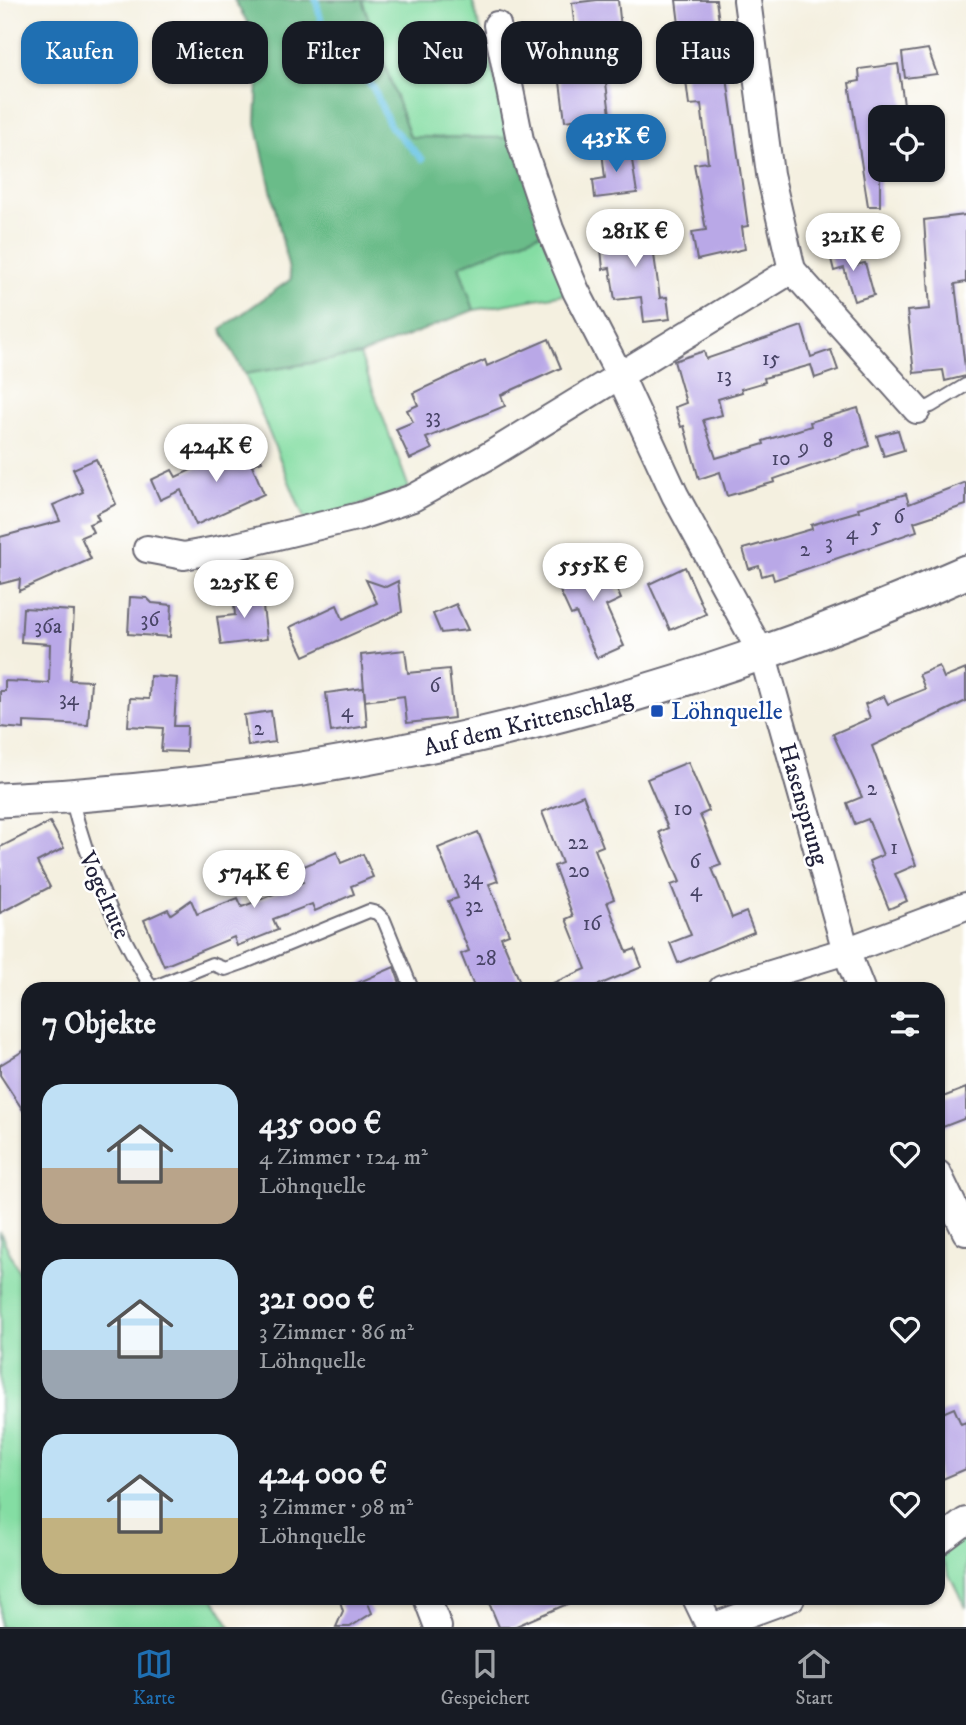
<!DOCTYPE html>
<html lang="de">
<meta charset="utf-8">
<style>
:root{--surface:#171b24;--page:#242831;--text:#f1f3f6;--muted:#9ea1a6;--line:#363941;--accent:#1f6fb2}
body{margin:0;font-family:"IM FELL DW Pica",serif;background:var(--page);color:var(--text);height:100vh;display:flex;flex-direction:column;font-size:26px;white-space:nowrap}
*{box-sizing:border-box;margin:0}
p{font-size:23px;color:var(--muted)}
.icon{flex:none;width:38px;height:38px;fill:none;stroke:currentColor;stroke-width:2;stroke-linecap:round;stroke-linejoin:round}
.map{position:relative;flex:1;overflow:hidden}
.drawer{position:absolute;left:21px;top:982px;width:924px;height:623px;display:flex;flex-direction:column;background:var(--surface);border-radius:21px;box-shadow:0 2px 5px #0004}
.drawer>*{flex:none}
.guide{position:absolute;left:21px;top:21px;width:924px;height:63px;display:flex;gap:14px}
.buttons{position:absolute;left:868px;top:105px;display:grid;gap:14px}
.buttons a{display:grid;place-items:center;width:77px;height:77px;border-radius:14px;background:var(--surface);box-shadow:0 2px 5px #0004;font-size:35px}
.price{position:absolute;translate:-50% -60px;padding:0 16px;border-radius:24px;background:#fff;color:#222;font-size:23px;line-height:46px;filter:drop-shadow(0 2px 4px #0008)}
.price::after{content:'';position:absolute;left:50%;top:42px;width:21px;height:16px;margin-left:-10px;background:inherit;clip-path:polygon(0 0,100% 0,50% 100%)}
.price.current{background:var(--accent);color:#fff}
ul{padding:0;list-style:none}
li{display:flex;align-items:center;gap:21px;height:175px;padding:0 21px}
li span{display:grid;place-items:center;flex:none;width:196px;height:140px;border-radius:21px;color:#555}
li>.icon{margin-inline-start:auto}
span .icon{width:84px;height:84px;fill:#fffc;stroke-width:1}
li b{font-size:30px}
h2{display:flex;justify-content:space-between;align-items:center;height:84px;padding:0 21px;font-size:30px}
.tag{padding:0 24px;border-radius:21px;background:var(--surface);box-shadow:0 2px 5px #0004;font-size:24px;line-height:63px}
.tag.current{background:var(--accent);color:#fff}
.tabs{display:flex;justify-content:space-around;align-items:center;height:98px;border-top:2px solid var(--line);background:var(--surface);font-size:19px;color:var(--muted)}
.tabs a{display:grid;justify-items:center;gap:4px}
.tabs .current{color:var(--accent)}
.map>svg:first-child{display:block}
.green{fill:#84dda3;stroke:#53806f;stroke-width:2}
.forest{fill:#6bbc89;stroke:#466f62;stroke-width:2}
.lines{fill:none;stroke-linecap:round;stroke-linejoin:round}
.stream{stroke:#65c2e3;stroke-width:7}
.building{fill:#b9a8e7}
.service-casing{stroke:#6c6a75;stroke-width:16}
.minor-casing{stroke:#6c6a75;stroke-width:30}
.tertiary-casing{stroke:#6c6a75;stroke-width:37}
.service{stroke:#fff;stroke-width:12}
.minor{stroke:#fff;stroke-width:26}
.tertiary{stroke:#fff;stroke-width:33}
.transit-dot{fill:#1a4fb4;stroke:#fff;stroke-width:2.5}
.labels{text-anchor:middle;stroke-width:5;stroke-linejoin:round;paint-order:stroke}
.number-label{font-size:21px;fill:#484466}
.transit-label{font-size:24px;fill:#164399;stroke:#fff;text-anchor:start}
.street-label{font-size:24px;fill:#22223b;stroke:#fff}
</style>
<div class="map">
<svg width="966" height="1627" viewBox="0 0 966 1627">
<rect width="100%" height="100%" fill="#fff"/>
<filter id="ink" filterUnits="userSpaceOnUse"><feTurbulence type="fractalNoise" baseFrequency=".0143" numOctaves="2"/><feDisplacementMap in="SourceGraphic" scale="14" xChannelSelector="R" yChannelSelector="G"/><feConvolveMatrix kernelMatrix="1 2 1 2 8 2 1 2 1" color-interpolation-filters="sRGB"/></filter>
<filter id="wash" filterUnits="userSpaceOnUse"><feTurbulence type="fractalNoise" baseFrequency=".00686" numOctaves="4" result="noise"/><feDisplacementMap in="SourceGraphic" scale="28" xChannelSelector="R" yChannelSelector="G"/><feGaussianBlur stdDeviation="1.57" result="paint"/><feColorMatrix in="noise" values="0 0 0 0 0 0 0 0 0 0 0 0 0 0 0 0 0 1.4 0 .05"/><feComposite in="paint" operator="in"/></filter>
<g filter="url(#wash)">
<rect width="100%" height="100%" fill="#f4f0e0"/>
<g class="green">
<polygon points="362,0 472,0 512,138 410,137"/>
<polygon points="544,232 570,293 474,310 459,266"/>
<polygon points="360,355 409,488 306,523 245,374"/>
<polygon points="0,1232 28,1292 28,1598 213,1598 231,1627 0,1627"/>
<polygon points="966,1531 966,1608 938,1553"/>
</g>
<polygon class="forest" points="234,0 362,0 410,137 512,138 544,232 459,266 474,310 360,355 244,374 221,329 291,279 256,123 260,43"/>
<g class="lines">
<polyline class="stream" points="316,0 326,41 373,87 390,126 422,159"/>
</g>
<g id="blocks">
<g class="building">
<polygon points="597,0 618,0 621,28 609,29 613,58 603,59 610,115 565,121 555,43 576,40 572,3"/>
<polygon points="676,0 716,0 748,226 742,227 745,249 697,260 692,232 706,230 694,164 708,162 701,104 689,105"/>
<polygon points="928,49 937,74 905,78 902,53"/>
<polygon points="898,64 905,111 894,112 894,117 880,117 880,206 868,206 849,83 860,81 859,69"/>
<polygon points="630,147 637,193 595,198 593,180 605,178 602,151"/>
<polygon points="966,215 966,282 955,284 966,376 945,381 943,370 914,373 907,311 930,309 924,220"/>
<polygon points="649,219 660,298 667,297 670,319 644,322 641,297 615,300 610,268 603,269 600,238 629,234 627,221"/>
<polygon points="849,245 855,265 865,263 874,295 854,301 844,268 834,271 829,251"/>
<polygon points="802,326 811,357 831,350 838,370 815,378 811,365 764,378 765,382 741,389 742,392 718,399 722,415 703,420 716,458 764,444 763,441 811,426 810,422 858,408 869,446 774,479 775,482 727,496 720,472 699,479 684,426 681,427 675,407 686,403 674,361 704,351 706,359"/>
<polygon points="549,339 561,368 501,395 505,406 426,438 432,449 410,459 396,429 413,422 407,410 418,405 413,393 485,360 487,366"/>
<polygon points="898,430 904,450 884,456 877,436"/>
<polygon points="253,441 262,461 252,465 264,494 196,525 181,490 160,500 151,480 172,470 176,477"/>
<polygon points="96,459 116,504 96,514 99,520 89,524 93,532 81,537 91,559 19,591 20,579 0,584 0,537 60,521 53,505 83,492 73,469"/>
<polygon points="966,482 966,505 914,522 917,531 774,580 772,573 762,576 759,566 749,569 743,549 812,529 811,525 859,511 858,508 906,494 909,504"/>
<polygon points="602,556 621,599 606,606 624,646 597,658 576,613 571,615 554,578"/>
<polygon points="685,567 706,614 670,630 649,584"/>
<polygon points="366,580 386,587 398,581 402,612 304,656 290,627 337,605 343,619 377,603"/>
<polygon points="261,591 267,639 221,645 217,617 235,615 233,595"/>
<polygon points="130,597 147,598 152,603 172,605 170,637 128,634"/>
<polygon points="456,604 468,630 441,633 433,614"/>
<polygon points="23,608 74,611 70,680 91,681 88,725 24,722 24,729 0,727 0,691 5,691 5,681 49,683 50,644 21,642"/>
<polygon points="405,650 408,673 449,669 454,718 407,723 404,696 365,701 361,655"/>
<polygon points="939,666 944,678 966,669 966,701 872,746 916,865 895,874 907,901 889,909 869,861 883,855 868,819 855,824 847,803 862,797 833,734 870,718 865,704 884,696 888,704 925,689 919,674"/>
<polygon points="150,676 177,678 174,726 187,726 186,752 161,751 163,728 128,726 130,698 149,699"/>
<polygon points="364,688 367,726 331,732 326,693"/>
<polygon points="271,711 275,742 248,746 244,715"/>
<polygon points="688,762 709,811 700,815 721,865 712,868 732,918 746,912 754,932 678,963 670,943 691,935 671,885 680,882 659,832 668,828 647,779"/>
<polygon points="583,795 603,846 595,849 614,899 607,902 627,952 635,949 642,967 589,989 539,989 586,969 566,919 573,916 554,866 562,863 542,812"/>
<polygon points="50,822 64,848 37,862 50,887 0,913 0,847"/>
<polygon points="478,832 498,881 489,884 509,934 501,937 523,989 475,989 461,954 469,951 448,901 458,898 438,848"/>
<polygon points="337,852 341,863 363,854 373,877 351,886 354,894 315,911 312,904 273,919 278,930 237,946 234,937 164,966 144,920 168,909 171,914 191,900 197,914 238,898 242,907 303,882 297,869"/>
<polygon points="394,967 402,989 344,989"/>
<polygon points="28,1048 28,1118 0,1075 0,1065"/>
<polygon points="966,1088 966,1118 943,1127 938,1113 938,1099"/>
<polygon points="954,1408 961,1424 966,1422 966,1469 938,1481 938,1415"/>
<polygon points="339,1598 366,1598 372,1613 350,1627 336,1627 343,1611"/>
<polygon points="487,1598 581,1598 514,1627 499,1627"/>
</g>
</g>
</g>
<g filter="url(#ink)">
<use href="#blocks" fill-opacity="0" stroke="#6c6a75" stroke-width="2"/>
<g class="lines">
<defs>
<g id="service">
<polyline points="917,410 931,406 966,385"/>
<path d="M71,797C88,867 116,927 152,989"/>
<polyline points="152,988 212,964 225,969 245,962 369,911 377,913 384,920 412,989"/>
</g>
<g id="minor">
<polyline points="747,0 770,174 792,270"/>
<polyline points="497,25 520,140 550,229 576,291 620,376 675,495 763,656 846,951 861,989"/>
<polyline points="147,549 184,556 232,547 360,516 413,498 485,458 792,270 917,410"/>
<polyline points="722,989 846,951 966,906"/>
<polyline points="938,1174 966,1232"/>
<polyline points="938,1542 966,1521"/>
<polyline points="427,1598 438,1627"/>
<polyline points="696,1598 710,1627"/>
<polyline points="712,1627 791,1598"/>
</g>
<path id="tertiary" d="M0,800C335,784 659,709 966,572"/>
</defs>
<use href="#service" class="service-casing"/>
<use href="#minor" class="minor-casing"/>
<use href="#tertiary" class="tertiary-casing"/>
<use href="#service" class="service"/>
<use href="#minor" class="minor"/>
<use href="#tertiary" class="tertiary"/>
</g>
</g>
<rect class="transit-dot" x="650" y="704" width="14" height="14" rx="3.5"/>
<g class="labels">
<g class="number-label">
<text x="771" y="365">15</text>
<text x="724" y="382">13</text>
<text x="433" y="423">33</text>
<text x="828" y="447">8</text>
<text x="804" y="454">9</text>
<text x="781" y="465">10</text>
<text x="899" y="523">6</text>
<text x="876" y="532">5</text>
<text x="852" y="539">4</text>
<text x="829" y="549">3</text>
<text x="805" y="556">2</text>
<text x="150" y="626">36</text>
<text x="48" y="633">36a</text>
<text x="435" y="692">6</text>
<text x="69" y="705">34</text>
<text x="347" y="717">4</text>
<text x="259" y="735">2</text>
<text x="872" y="795">2</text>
<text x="683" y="815">10</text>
<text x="578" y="849">22</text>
<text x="894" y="854">1</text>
<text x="695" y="868">6</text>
<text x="579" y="877">20</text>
<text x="473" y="884">34</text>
<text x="696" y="896">4</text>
<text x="474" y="912">32</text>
<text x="592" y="930">16</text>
<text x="486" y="965">28</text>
</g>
<g class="transit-label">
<text x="671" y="719">Löhnquelle</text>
</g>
<g class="street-label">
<text transform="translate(528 722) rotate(-14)" y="8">Auf dem Krittenschlag</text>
<text transform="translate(804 804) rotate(74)" y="8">Hasensprung</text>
<text transform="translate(105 895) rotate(66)" y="8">Vogelrute</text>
</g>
</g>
</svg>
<div class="buttons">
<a><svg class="icon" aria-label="locate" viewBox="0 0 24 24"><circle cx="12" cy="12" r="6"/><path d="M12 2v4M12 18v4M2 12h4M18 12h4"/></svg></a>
</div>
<b class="price current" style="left:616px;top:174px">435K €</b>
<b class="price" style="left:635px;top:269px">281K €</b>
<b class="price" style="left:853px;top:273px">321K €</b>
<b class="price" style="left:216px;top:484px">424K €</b>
<b class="price" style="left:593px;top:603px">555K €</b>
<b class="price" style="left:244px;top:620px">225K €</b>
<b class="price" style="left:254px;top:910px">574K €</b>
<div class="guide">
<a class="tag current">Kaufen</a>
<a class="tag">Mieten</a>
<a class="tag">Filter</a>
<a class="tag">Neu</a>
<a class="tag">Wohnung</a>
<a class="tag">Haus</a>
</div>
<section class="drawer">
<h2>7 Objekte<svg class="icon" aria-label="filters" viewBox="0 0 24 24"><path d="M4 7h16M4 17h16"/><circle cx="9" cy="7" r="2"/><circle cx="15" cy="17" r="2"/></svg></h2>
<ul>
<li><span style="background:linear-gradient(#bfe0f5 60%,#b9a48a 0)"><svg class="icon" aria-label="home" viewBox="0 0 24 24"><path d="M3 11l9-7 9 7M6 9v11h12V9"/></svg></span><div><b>435 000 €</b><p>4 Zimmer · 124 m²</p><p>Löhnquelle</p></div><svg class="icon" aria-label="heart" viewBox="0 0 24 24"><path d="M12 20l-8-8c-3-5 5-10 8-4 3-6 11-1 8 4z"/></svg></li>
<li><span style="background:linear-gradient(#bfe0f5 65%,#9aa5b1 0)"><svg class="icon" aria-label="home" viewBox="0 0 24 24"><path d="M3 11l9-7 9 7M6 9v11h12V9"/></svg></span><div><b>321 000 €</b><p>3 Zimmer · 86 m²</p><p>Löhnquelle</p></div><svg class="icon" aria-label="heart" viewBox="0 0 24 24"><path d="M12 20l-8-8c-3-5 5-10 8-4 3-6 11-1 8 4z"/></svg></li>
<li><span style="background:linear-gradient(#bfe0f5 60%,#c2b280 0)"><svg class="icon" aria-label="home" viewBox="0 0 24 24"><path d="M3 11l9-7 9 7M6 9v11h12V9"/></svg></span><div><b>424 000 €</b><p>3 Zimmer · 98 m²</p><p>Löhnquelle</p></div><svg class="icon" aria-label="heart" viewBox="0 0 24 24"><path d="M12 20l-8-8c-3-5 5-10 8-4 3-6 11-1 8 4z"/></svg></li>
</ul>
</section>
</div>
<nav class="tabs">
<a class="current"><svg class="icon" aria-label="map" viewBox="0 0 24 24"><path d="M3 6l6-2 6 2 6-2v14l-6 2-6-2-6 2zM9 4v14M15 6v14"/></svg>Karte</a>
<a><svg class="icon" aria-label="saved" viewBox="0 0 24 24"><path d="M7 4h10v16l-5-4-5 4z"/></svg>Gespeichert</a>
<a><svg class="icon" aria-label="home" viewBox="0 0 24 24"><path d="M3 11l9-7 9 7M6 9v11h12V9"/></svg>Start</a>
</nav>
